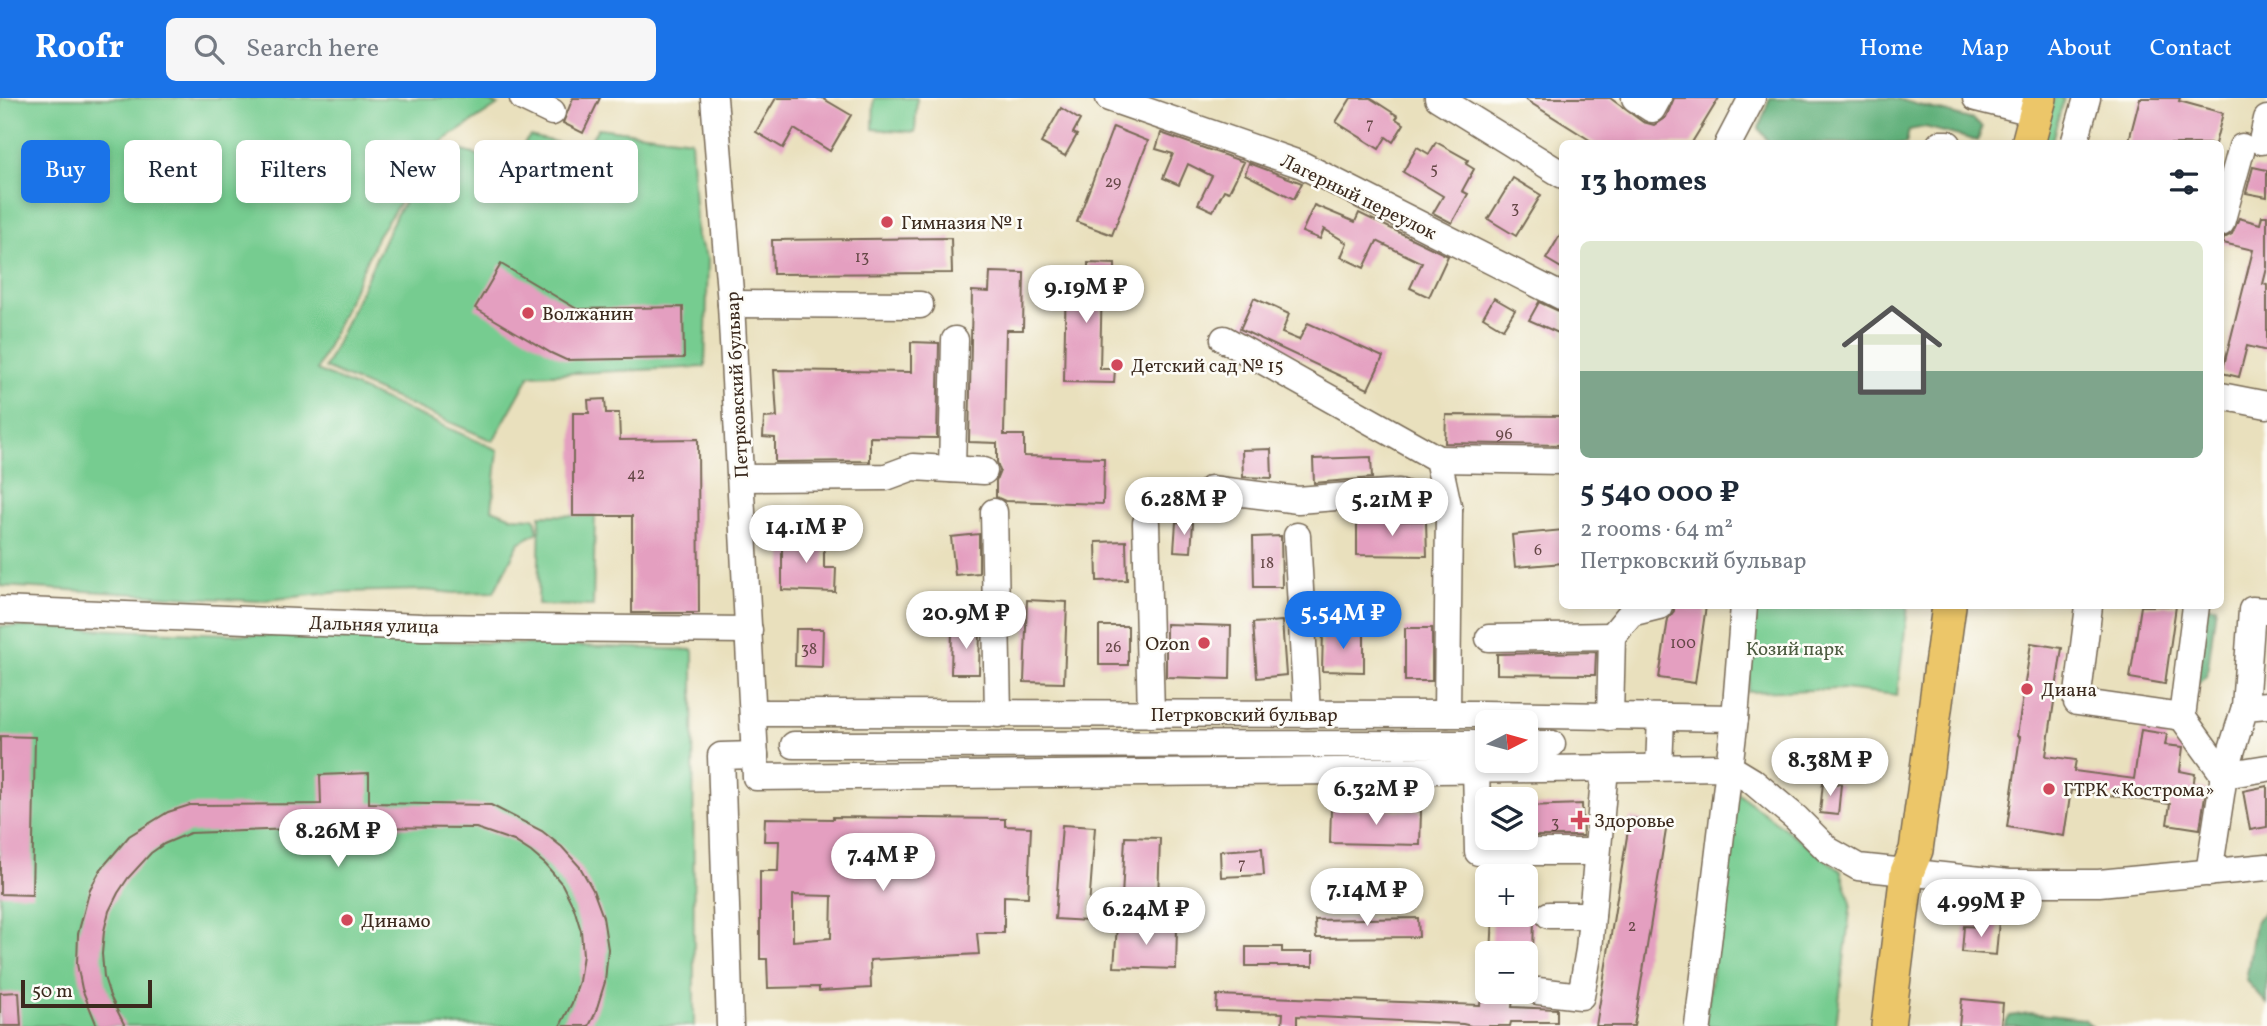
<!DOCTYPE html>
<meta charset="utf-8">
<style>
:root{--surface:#fff;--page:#f6f6f7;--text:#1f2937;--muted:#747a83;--accent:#1a73e8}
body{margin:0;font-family:Vollkorn,serif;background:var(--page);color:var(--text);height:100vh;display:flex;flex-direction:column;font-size:26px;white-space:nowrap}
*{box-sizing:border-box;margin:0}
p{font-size:23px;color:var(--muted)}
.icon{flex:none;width:38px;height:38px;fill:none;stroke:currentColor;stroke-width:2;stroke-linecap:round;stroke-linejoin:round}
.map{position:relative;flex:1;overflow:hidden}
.details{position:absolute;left:1559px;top:42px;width:665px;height:469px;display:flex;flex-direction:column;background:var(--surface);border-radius:10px;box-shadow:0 4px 10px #0003}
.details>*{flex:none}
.banner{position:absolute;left:21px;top:42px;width:665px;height:63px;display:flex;gap:14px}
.needle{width:46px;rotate:84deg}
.controls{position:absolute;left:1475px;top:612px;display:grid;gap:14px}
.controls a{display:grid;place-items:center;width:63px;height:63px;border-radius:10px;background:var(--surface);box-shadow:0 4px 10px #0003;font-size:35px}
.scale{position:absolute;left:21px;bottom:18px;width:131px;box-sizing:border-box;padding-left:7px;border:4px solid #3b2a1e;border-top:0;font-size:19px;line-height:24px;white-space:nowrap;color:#3b2a1e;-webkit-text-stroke:5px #fdfcf7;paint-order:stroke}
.price{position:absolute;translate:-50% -60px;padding:0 16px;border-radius:24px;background:#fff;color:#222;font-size:23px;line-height:46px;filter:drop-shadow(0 2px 4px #0008)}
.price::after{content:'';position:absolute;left:50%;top:42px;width:21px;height:16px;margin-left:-10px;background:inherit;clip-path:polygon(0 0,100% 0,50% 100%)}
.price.on{background:var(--accent);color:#fff}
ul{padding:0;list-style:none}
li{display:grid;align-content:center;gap:14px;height:371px;padding:0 21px}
li span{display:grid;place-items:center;height:217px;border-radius:10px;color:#555}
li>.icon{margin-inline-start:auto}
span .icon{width:126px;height:126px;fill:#fffc;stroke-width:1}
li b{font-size:30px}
h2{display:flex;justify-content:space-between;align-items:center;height:84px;padding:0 21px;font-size:30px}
.tag{padding:0 24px;border-radius:10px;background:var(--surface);box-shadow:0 4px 10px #0003;font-size:24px;line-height:63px}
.tag.on{background:var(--accent);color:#fff}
header{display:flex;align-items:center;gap:42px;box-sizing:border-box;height:98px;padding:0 35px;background:var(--accent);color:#fff}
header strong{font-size:33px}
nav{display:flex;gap:38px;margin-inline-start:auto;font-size:24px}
.search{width:490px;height:63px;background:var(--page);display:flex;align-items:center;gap:18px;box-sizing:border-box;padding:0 24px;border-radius:10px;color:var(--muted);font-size:26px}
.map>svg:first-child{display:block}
.green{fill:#76cc90;stroke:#587b57;stroke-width:2}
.forest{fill:#60b07a;stroke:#4e6d4c;stroke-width:2}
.building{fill:#e49fc0;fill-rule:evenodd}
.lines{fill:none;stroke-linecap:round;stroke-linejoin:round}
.minor-casing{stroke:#786a56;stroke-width:29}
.major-casing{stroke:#786a56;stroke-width:36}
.minor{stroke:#fff;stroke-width:26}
.major{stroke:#ecc669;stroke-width:33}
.poi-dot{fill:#d1495b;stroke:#fdfcf7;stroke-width:2.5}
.labels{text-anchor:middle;stroke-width:5;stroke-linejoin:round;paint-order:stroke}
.number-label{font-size:16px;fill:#654746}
.street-label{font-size:19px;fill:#3b2a1e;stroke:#fdfcf7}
.poi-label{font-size:19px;fill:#3b2a1e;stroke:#fdfcf7;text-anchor:start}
.park-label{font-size:19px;fill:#4d5b40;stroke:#fdfcf7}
</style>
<header>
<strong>Roofr</strong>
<div class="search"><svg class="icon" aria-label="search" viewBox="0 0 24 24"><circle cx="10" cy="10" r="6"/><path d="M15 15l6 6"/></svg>Search here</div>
<nav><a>Home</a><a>Map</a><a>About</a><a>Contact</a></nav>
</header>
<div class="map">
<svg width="2267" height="928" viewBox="0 0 2267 928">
<rect width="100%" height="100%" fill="#fdfcf7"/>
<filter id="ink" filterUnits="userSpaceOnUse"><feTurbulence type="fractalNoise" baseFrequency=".0143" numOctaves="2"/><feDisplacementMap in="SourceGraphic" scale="14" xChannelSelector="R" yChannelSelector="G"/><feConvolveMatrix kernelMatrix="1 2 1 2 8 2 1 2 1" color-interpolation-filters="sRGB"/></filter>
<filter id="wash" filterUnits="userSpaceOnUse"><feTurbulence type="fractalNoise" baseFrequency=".00686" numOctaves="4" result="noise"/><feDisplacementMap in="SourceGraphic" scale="28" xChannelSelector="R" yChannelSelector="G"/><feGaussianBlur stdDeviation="1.57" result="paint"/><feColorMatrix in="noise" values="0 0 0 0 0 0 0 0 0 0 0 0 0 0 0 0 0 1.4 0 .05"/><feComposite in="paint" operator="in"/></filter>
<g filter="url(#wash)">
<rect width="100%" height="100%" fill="#e9e0bd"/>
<g class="green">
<polygon points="0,0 479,0 498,7 440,45 378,137 317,272 498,352 492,411 512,419 535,420 538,434 519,445 494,494 454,495 424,492 341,494 257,503 0,488"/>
<polygon points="874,0 917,0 915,34 873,31"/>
<polygon points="2054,0 2064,0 2051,45 2041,46"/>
<polygon points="598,30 691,42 697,139 708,161 705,269 530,277 493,343 325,270 396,117 443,48 508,65 530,38 585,51"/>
<polygon points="540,417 595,418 593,508 538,507"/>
<polygon points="1755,508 1908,508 1897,597 1843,591 1748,594"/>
<polygon points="0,528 693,552 694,928 0,928"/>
<polygon points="1735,693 1841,773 1851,805 1836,928 1705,928"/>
</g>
<g class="forest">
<polygon points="1770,0 1894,0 1973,22 1982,29 1978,43 1925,29 1909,32 1906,46 1769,45 1759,30"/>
<polygon points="2188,508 2216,508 2207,579 2192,590"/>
<polygon points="2267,809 2267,906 2246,883 2255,825"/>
<polygon points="2029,915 2084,921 2092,928 2004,928 2010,918"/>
</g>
<g id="blocks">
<g class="building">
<polygon points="573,0 600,0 583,35 563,25"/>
<polygon points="776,0 822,0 851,17 830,53 794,31 783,50 756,34"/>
<polygon points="1351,0 1370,0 1398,18 1396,21 1404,26 1393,44 1386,39 1379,51 1336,24"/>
<polygon points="1523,0 1610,0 1643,24 1654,27 1666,19 1674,0 1719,0 1691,46 1596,46"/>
<polygon points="2140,0 2180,0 2179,3 2223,15 2215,46 2128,46"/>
<polygon points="1061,10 1080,22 1073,35 1077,37 1065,58 1041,45"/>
<polygon points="1113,29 1148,43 1112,137 1077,124"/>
<polygon points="1161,35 1244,64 1229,94 1224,92 1213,113 1198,106 1212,78 1188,66 1179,87 1163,80 1173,56 1156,51"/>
<polygon points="1436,44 1468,62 1466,66 1474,71 1462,93 1468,96 1452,125 1433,115 1443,98 1403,74 1417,49 1429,56"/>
<polygon points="1249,65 1302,85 1294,101 1245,76"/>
<polygon points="2253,69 2267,72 2267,99 2246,95"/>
<polygon points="1513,80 1541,97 1516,138 1488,121"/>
<polygon points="1314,107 1355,124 1359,115 1448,158 1429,199 1410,190 1422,165 1377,143 1364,170 1341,159 1347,145 1324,131 1320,141 1302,134"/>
<polygon points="2262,118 2267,118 2267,170 2263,186 2267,187 2267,253 2247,248 2239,279 2222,275 2253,152 2223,145 2224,140 2232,136 2239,120 2260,126"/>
<polygon points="1563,132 1563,171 1546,161"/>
<polygon points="951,140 952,175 773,176 772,142"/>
<polygon points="1088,165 1115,166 1115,182 1102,182 1100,271 1115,271 1114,285 1064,284 1066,175 1088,175"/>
<polygon points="501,166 577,211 683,209 684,260 566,262 551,255 475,210"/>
<polygon points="990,174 1024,175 1023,232 1006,232 1004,337 1024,337 1024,358 1104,360 1103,406 1005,403 996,399 996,383 1000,373 997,364 997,345 969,344 972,193 989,194"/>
<polygon points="1254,200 1289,216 1282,235 1299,242 1308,225 1383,259 1368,291 1240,231"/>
<polygon points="1494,200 1515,212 1503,231 1483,219"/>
<polygon points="1539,204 1563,215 1563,237 1529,222"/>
<polygon points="911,244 939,245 937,340 870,339 870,363 775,364 775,340 763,339 764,320 777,319 774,272 911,274"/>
<polygon points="605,301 606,315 619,315 620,342 698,341 699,515 632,515 632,418 573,418 573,315 589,315 588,302"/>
<polygon points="1446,317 1563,318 1563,347 1445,345"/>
<polygon points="1271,351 1272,380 1243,379 1242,352"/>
<polygon points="1371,359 1372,380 1314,385 1313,361"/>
<polygon points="1357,423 1426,423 1427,458 1357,457"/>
<polygon points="1176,424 1193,425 1191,454 1174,453"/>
<polygon points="1563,432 1563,465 1515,469 1512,437"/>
<polygon points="813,436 813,442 824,441 824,470 836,470 835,494 782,492 782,437"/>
<polygon points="979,436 979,475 955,477 951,439"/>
<polygon points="1281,438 1282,489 1254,489 1253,439"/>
<polygon points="1126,443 1127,482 1097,483 1096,444"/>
<polygon points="1027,502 1067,504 1064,585 1024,584"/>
<polygon points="1674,508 1706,508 1695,585 1659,580 1668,521 1674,513"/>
<polygon points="2141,508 2176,508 2165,586 2130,580"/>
<polygon points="1282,523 1286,577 1257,580 1253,525"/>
<polygon points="1166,526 1231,528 1230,581 1166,579"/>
<rect x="1099" y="528" width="29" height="39"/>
<rect x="1405" y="530" width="27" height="53"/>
<polygon points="796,531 823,531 822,569 795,568"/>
<polygon points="952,531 980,531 979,576 951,576"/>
<polygon points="1323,532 1364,533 1364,574 1322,573"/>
<polygon points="2031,545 2062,550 2046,658 2076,662 2074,673 2134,681 2141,632 2167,636 2165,647 2183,649 2180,673 2195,676 2193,689 2206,691 2200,731 2167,726 2170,706 2071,692 2064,738 2007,729 2020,639 2017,638"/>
<polygon points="1596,554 1595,577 1497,576 1497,556"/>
<polygon points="0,638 35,639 32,797 0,796"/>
<polygon points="369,675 369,705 491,707 542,733 562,749 580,769 593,792 603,819 608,851 605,884 595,916 589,928 560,928 572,905 579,883 583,857 581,833 574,810 562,786 546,767 531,754 514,743 476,730 348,729 190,735 164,746 151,755 128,780 118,795 109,813 104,833 102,856 104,879 110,898 125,928 97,928 82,891 77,866 78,836 90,791 101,771 129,738 168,714 190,707 321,706 320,677"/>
<polygon points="1823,684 1841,686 1838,717 1820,715"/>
<polygon points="2267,688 2267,729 2250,732 2243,693"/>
<polygon points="1582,706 1583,738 1526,738 1526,708"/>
<polygon points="1331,711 1421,713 1420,747 1330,745"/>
<path d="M833,719L1005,721V728L1031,729L1028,799L1004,798V835H977L979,856L870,862L871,890L819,893V889L768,890L767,861H760V773H778L779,743H764L765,720L833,721ZM793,797L832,798L831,840L793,843Z"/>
<polygon points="1630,720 1667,726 1634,928 1596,928"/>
<polygon points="1062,727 1095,729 1088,823 1055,821"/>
<polygon points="1125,739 1160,740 1158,802 1122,800"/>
<polygon points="1262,750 1264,777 1221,779 1220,753"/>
<polygon points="1493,818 1534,820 1533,856 1491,856"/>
<polygon points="1418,820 1419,839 1316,840 1315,822"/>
<polygon points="1984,822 1999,823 1996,857 1962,854 1964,828 1983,829"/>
<polygon points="1117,828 1177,829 1176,871 1114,869"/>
<polygon points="1246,849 1282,849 1282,854 1313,854 1313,868 1246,868"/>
<polygon points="19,894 21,928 0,928 0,895"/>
<polygon points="1482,894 1514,894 1512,909 1557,911 1557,924 1511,924 1510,928 1471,928 1463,926 1297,918 1297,928 1282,928 1283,915 1216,913 1217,897 1480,907"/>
<polygon points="1962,901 2003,905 2001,928 1959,928"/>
</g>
</g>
</g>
<g filter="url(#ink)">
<use href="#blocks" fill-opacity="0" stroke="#786a56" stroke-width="2"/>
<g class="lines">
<defs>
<g id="minor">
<polyline points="523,0 552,14"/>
<polyline points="714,0 731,206 756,679 1729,669 1752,683 1796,720 1828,752 1858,769 2009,785 2099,785 2267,769"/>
<polyline points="1109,0 1302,67 1563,199"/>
<polyline points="1438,0 1563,77"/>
<polyline points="1635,0 1652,11 1658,0"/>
<polyline points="1976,0 2036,15"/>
<polyline points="2262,43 2267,21"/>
<polyline points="1728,46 1752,0"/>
<polyline points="1940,46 1948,46"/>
<polyline points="2074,46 2087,0"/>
<polyline points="2221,125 2242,49"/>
<polyline points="731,206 920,207"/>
<polyline points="1224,241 1438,361 1449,412 1447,616"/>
<polyline points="2221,298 2267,307"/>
<polyline points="1438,361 1563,363"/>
<polyline points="952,371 955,242"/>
<polyline points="741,380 886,379 913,369 984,373"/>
<polyline points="1211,391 1298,402 1399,394 1449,412"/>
<polyline points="994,414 998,616"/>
<polyline points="1146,425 1151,616"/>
<polyline points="1297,438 1307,616"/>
<polyline points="2089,508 2077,604 2182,619"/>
<polyline points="2196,508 2182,619 2224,677 2209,775"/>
<polyline points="0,512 422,529 749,532"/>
<polyline points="1612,538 1631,515 1659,508"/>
<polyline points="1489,540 1612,538 1610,619"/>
<polyline points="2267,607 2245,609 2224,677 2267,670"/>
<polyline points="2245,609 2252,512 2267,513"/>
<polyline points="753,615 1482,616 1735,620"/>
<polyline points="1526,646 1552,646"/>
<polyline points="794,647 1488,646"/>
<polyline points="1476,670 1478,754 1597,754"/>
<polyline points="1659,670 1661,619"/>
<polyline points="1549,817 1592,817"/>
<polyline points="1538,893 1581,898 1589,852 1605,670"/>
<polyline points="730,928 721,658 755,657"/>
<polyline points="1698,928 1735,620 1744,508"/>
</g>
<g id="major">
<polyline points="2028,46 2040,0"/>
<polyline points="1888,928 1907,774 1916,752 1949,508"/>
</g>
</defs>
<use href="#minor" class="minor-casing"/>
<use href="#major" class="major-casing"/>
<use href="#minor" class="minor"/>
<use href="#major" class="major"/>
</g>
</g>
<g class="poi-dot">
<circle cx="887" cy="124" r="7"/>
<circle cx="528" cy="215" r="7"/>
<circle cx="1117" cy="267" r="7"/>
<circle cx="1204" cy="545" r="7"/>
<circle cx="2027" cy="591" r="7"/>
<circle cx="2049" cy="691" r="7"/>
<path d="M1576.5 711.5h7v7h7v7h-7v7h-7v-7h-7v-7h7z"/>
<circle cx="347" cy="822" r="7"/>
</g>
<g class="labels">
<g class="number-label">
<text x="1370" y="31">7</text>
<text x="1434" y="76">5</text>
<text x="1113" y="89">29</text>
<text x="1515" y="115">3</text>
<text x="862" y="164">13</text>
<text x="1504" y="341">96</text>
<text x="636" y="381">42</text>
<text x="1538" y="457">6</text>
<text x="1267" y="470">18</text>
<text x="1683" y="550">100</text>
<text x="1113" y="554">26</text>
<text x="809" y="556">38</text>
<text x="1555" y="730">3</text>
<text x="1242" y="771">7</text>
<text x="1632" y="833">2</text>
</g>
<g class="street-label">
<text transform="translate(1359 98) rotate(26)" y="7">Лагерный переулок</text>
<text transform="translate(736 287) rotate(-93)" y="7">Петрковский бульвар</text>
<text transform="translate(374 526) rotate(2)" y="7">Дальняя улица</text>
<text x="1244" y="623">Петрковский бульвар</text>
</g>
<g class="poi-label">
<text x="901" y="131">Гимназия № 1</text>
<text x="542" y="222">Волжанин</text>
<text x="1131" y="274">Детский сад № 15</text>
<text x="1190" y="552" text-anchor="end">Ozon</text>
<text x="2041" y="598">Диана</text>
<text x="2063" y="698">ГТРК «Кострома»</text>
<text x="1594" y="729">Здоровье</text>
<text x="361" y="829">Динамо</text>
</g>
<g class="park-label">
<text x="1795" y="557">Козий парк</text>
</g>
</g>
</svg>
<div class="controls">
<a><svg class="needle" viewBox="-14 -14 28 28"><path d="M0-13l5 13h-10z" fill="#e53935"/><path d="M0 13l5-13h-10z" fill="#747a83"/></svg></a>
<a><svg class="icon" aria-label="layers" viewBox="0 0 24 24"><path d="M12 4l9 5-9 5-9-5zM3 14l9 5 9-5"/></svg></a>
<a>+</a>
<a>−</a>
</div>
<div class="scale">50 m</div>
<b class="price" style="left:1086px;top:227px">9.19M ₽</b>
<b class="price" style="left:1184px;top:439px">6.28M ₽</b>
<b class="price" style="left:1392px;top:440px">5.21M ₽</b>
<b class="price" style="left:806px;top:467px">14.1M ₽</b>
<b class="price" style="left:966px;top:553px">20.9M ₽</b>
<b class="price on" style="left:1343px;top:553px">5.54M ₽</b>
<b class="price" style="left:1830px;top:700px">8.38M ₽</b>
<b class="price" style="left:1376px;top:729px">6.32M ₽</b>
<b class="price" style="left:338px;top:771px">8.26M ₽</b>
<b class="price" style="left:883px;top:795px">7.4M ₽</b>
<b class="price" style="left:1367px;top:830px">7.14M ₽</b>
<b class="price" style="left:1981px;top:841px">4.99M ₽</b>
<b class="price" style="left:1146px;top:849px">6.24M ₽</b>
<div class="banner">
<a class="tag on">Buy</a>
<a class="tag">Rent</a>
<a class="tag">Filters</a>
<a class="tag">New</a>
<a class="tag">Apartment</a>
</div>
<section class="details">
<h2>13 homes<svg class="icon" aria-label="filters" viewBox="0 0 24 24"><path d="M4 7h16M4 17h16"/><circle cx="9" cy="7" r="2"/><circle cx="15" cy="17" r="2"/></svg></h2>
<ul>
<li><span style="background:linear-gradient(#dfe7d0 60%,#7fa58c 0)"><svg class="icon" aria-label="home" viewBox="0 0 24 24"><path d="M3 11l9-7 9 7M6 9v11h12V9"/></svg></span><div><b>5 540 000 ₽</b><p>2 rooms · 64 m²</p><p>Петрковский бульвар</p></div></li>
</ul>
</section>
</div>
